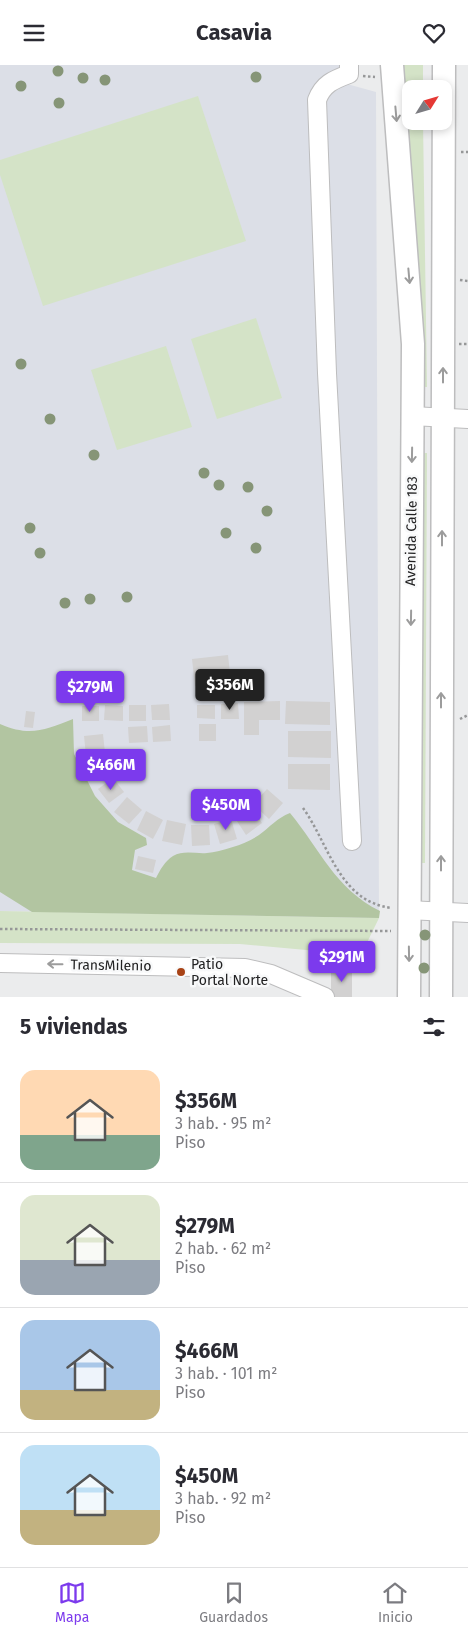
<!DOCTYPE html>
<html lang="es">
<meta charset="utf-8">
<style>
:root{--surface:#fff;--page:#f7f7f7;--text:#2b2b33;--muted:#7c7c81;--line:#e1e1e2;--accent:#7c3aed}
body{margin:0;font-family:"Fira Sans",sans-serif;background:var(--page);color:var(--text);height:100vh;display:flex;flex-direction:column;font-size:19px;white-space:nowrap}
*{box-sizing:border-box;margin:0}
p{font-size:16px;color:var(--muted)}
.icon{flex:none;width:28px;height:28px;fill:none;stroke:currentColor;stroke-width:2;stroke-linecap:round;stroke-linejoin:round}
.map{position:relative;height:932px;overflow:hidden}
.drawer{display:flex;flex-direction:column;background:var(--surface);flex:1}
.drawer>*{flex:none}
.needle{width:32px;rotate:53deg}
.fabs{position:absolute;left:402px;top:15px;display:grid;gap:10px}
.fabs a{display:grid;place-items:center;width:50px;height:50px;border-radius:10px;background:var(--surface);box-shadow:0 2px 8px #0003;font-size:25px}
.price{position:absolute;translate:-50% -42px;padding:0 11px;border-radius:5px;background:var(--accent);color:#fff;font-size:16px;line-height:32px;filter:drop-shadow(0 1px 2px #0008)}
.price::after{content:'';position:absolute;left:50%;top:30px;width:15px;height:11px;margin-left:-8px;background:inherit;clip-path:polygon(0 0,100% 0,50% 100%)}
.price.current{background:#222;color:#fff}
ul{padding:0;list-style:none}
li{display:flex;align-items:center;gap:15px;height:125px;padding:0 20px}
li+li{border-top:1px solid var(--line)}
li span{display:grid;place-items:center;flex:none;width:140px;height:100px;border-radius:15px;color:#555}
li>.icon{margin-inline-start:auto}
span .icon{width:60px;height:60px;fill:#fffc;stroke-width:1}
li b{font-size:21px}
h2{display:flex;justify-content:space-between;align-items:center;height:60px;padding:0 20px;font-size:21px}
header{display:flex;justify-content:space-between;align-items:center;height:65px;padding:0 20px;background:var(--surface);font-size:22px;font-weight:700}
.menu{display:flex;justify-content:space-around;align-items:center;height:70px;border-top:1px solid var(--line);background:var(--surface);font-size:14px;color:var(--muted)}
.menu a{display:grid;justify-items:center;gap:2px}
.menu .current{color:var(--accent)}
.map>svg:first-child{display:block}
.built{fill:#dcdfe7}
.green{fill:#d4e3c7}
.forest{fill:#b2c5a1}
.building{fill:#d2d1d1}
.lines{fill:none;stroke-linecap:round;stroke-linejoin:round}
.minor-casing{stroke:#bdbdbe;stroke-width:20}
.major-casing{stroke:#bdbdbe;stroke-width:25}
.path{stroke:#969798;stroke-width:2.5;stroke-dasharray:2.5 2.5;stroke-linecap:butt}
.minor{stroke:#fff;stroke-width:18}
.major{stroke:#fff;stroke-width:22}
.tree{fill:#869577}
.oneway{stroke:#9c9c9c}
.poi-dot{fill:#a84316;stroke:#f8f9fa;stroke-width:2}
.labels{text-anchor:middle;stroke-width:5;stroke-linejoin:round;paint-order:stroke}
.street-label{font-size:14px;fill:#222223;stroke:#f8f9fa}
.poi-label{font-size:14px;fill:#222223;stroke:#f8f9fa;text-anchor:start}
</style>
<header><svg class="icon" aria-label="menu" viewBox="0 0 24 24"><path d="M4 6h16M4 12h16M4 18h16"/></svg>Casavia<svg class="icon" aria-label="heart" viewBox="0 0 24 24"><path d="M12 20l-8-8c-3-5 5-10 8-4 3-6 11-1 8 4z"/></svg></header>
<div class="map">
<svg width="468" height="932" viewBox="0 0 468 932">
<rect width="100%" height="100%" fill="#ebeced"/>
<polygon class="built" points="0,0 346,0 347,19 376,27 379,853 0,846"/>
<g class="green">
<polygon points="403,0 423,0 423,24 411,24 411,56 423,56 427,322 422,322 416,159"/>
<polygon points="198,31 246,176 43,241 0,110 0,95"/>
<polygon points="256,253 282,333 217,354 191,274"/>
<polygon points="166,281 192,362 117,385 91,305"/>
<polygon points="422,388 427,388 425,798 420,798"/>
<polygon points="0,846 379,853 361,890 240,879 0,878"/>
</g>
<path class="forest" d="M73,654L74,689L95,731L118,757L146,773L147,780L135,785L132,805L156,813C160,805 165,796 173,791C183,785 196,789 207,788C223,786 246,779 259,770C270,762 277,753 290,748C320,784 335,824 380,846L379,853L32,847L0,827V659C30,672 45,665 73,654Z"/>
<g class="building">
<polygon points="228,590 231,617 195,621 192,594"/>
<polygon points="280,636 280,655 259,655 259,670 244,670 244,637"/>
<polygon points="286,636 330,637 330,660 285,659"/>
<polygon points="238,638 239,654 221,654 221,639"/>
<polygon points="169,639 170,655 152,655 151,640"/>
<polygon points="105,640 123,641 123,656 104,655"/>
<rect x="129" y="640" width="17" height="16"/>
<polygon points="197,640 215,640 215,654 197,653"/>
<rect x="82" y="641" width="17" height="15"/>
<polygon points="26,646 35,647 33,663 24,662"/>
<rect x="199" y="659" width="17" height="17"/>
<polygon points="170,660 171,676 153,677 152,662"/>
<polygon points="147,661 148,677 129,678 128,662"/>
<polygon points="288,666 331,666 331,693 288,692"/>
<polygon points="103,669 105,688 86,690 84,671"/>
<polygon points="106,691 112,710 92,716 86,697"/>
<polygon points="288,699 330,699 330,725 288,724"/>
<polygon points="113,713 124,727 109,738 98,724"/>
<polygon points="267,724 283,738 269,754 253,739"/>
<polygon points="127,732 142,745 129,759 114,747"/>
<polygon points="251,742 262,758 246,770 235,753"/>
<polygon points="146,746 163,755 153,774 137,765"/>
<polygon points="231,754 237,774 220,779 214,759"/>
<polygon points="167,755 186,759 182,780 162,776"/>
<polygon points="191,760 209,760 210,780 192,781"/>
<polygon points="138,791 156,795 153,808 135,804"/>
<rect x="331" y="903" width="21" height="29"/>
</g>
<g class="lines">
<defs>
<g id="minor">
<path d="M349,0V9C333,15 323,19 317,35L327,308L352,776"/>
<polyline points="412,351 468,354"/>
<polyline points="408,845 468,848"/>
<polyline points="0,898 245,903 271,909 325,932"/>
</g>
<g id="major">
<polyline points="392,0 413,279 409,932"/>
<polyline points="441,932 444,0"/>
</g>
</defs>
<use href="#minor" class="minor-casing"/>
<use href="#major" class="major-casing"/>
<g class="path">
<polyline points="363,11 375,12"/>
<polyline points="461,87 468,87"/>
<polyline points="460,215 468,216"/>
<polyline points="459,279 468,279"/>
<polyline points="460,654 468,650"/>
<path d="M303,743C329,779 339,837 392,843"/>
<polyline points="0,864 391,866"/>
</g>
<use href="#minor" class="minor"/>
<use href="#major" class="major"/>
</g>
<g class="tree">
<circle cx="58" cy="6" r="5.5"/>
<circle cx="256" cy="12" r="5.5"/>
<circle cx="83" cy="13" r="5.5"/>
<circle cx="105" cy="15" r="5.5"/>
<circle cx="21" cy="21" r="5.5"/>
<circle cx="59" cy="38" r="5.5"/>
<circle cx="21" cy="299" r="5.5"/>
<circle cx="50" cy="354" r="5.5"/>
<circle cx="94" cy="390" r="5.5"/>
<circle cx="204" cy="408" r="5.5"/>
<circle cx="219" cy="420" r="5.5"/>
<circle cx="248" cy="422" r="5.5"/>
<circle cx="267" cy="446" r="5.5"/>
<circle cx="30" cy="463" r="5.5"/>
<circle cx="226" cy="468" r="5.5"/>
<circle cx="256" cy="483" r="5.5"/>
<circle cx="40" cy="488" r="5.5"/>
<circle cx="127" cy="532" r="5.5"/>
<circle cx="90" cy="534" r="5.5"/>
<circle cx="65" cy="538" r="5.5"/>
<circle cx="425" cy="870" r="5.5"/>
<circle cx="424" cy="903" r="5.5"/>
</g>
<defs><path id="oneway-shaft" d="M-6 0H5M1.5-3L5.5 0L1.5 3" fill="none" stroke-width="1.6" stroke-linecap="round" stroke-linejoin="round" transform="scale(1.25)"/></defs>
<g class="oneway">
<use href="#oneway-shaft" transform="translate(396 49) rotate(85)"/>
<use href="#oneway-shaft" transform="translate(409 211) rotate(85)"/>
<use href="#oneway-shaft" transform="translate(443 310) rotate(-90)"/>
<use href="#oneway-shaft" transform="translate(412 390) rotate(91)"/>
<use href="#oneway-shaft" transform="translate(442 473) rotate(-90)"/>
<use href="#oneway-shaft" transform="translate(411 553) rotate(91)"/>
<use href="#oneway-shaft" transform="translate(441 635) rotate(-90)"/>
<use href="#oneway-shaft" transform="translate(441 798) rotate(-90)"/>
<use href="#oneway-shaft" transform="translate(409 889) rotate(89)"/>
<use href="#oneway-shaft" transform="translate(55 899) rotate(-179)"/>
</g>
<circle class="poi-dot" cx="181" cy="907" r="5"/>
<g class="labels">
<g class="street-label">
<text transform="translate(411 466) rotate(-89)" y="5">Avenida Calle 183</text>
<text transform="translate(111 900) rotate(1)" y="5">TransMilenio</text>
</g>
<g class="poi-label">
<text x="191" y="904">Patio<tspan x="191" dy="16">Portal Norte</tspan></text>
</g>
</g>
</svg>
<div class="fabs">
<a><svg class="needle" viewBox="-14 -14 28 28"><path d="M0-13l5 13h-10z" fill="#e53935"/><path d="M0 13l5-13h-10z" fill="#7c7c81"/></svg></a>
</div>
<b class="price current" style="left:230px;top:646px">$356M</b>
<b class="price" style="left:90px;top:648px">$279M</b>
<b class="price" style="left:111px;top:726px">$466M</b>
<b class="price" style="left:226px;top:766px">$450M</b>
<b class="price" style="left:342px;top:918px">$291M</b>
</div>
<section class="drawer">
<h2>5 viviendas<svg class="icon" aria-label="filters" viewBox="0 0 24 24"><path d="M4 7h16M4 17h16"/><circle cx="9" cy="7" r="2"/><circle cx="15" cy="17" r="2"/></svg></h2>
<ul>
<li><span style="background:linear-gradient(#ffd9b3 65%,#7fa58c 0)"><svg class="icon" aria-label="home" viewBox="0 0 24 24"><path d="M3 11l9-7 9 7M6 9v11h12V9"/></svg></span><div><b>$356M</b><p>3 hab. · 95 m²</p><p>Piso</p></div></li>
<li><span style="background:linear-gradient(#dfe7d0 65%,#9aa5b1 0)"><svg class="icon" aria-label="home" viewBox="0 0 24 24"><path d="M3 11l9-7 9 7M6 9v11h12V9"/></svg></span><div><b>$279M</b><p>2 hab. · 62 m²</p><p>Piso</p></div></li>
<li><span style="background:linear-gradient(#a9c7e8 70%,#c2b280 0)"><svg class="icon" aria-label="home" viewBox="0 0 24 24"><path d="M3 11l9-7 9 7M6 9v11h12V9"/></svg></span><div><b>$466M</b><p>3 hab. · 101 m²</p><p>Piso</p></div></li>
<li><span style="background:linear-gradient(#bfe0f5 65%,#c2b280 0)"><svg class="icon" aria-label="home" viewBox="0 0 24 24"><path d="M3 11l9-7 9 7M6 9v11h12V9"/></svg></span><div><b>$450M</b><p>3 hab. · 92 m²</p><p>Piso</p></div></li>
</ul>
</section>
<nav class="menu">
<a class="current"><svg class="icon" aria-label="map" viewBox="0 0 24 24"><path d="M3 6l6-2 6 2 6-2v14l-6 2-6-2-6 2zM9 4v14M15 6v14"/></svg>Mapa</a>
<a><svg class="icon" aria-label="saved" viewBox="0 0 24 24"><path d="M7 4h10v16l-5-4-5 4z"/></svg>Guardados</a>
<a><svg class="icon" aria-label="home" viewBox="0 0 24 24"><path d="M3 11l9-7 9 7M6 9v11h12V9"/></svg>Inicio</a>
</nav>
